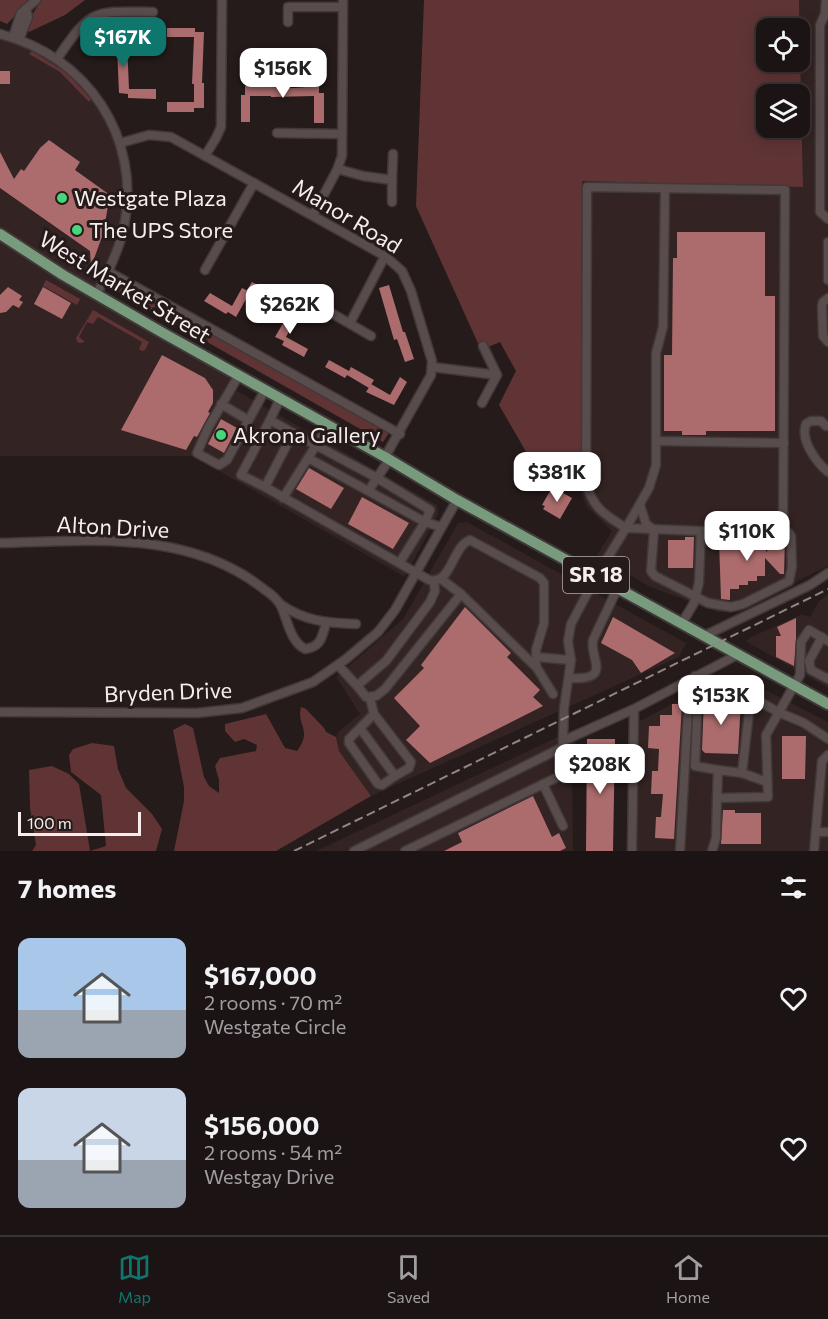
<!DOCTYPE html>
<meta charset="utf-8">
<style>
:root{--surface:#1c1414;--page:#251d1d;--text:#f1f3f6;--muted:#a09ea0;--line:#3a3334;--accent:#0f766e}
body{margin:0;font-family:Commissioner,sans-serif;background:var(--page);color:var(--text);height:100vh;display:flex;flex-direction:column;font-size:22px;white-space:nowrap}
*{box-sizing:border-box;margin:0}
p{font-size:20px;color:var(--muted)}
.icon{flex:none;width:33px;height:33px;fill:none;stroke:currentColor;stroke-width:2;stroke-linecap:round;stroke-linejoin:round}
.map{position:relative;height:851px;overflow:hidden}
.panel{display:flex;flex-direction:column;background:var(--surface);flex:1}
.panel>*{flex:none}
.buttons{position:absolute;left:756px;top:18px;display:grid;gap:12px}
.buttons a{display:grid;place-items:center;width:54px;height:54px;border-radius:12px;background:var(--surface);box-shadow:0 3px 15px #0003,0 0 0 2px var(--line);font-size:30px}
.scale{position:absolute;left:18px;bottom:15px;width:123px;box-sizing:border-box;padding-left:6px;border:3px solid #f5eeed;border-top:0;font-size:16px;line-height:21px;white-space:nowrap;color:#f5eeed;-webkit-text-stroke:4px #251b1a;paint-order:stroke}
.price{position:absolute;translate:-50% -51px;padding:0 14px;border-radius:12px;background:#fff;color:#222;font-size:20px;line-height:39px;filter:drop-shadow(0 2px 3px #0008)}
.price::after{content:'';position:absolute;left:50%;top:36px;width:18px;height:14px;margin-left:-9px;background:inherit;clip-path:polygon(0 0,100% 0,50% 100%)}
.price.on{background:var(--accent);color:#fff}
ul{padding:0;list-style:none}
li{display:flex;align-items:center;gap:18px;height:150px;padding:0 18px}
li span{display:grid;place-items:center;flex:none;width:168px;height:120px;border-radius:12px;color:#555}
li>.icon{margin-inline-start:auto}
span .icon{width:72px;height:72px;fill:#fffc;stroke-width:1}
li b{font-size:26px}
h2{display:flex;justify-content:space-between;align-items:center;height:72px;padding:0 18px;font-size:26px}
.dock{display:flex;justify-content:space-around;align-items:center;height:84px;border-top:2px solid var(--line);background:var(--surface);font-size:16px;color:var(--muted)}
.dock a{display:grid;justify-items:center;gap:3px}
.dock .on{color:var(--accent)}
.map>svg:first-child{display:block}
.built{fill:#332323}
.green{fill:#603435;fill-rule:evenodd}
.building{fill:#ac6c6d}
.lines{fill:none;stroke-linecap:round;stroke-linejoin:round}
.minor-casing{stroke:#413939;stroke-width:11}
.major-casing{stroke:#413939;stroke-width:14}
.minor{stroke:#584c4c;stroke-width:8}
.major{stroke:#789a7d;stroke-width:10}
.rail{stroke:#8f8685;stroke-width:2;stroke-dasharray:9 4.5;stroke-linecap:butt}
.poi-dot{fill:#45d77a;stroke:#251b1a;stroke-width:2}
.labels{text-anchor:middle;stroke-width:6;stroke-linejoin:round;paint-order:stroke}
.shield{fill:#251b1a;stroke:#b7afae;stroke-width:1.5}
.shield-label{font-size:21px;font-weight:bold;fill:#f5eeed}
.poi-label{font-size:22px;fill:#f5eeed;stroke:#251b1a;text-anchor:start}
.street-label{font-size:22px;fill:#f5eeed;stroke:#251b1a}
</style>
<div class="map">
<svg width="828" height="851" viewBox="0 0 828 851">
<rect width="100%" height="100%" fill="#251b1a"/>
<g class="built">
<polygon points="799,0 828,0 828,566 799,580 792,586 739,612 718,612 650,587 597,555 612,531 587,507 581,493 582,181 803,187"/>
<polygon points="0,34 44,51 100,102 125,166 124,224 96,295 237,375 230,387 437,505 438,514 405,577 193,456 0,456"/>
<polygon points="467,522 686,643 679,657 371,796 339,751 336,737 339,731 360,714 336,677 403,619 458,523"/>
<polygon points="828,594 828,688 747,642 747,640 751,637 802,614 810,617 819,601"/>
<polygon points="711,679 746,680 828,722 828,851 636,851 638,722 693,693"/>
<polygon points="575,729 576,741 572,755 573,851 316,851"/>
</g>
<g class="green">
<polygon points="0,0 30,0 7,24 0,21"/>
<polygon points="41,0 85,0 65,15 29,32 27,24"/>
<path d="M424,0H799L803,187L582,181L581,468L551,465L540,476L499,405L516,371L500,342L481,350L416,206ZM766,28H800V62H766ZM766,94H800V128H766Z"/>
<polygon points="32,51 67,73 91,99 89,102 60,72 29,54"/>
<polygon points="117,279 389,433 383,442 112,288"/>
<polygon points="46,280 80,299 77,305 43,286"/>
<polygon points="93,310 149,342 145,350 142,351 139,349 142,342 98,317 93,324 87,322 79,337 85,342 80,343 77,342 76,338"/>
<path d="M301,707L306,709L324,728L326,732L336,737L339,751L371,796L276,851H174L184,801V787L173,730L185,724L193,728L204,777L209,786L219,793V780L215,766L220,758L256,751L257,745L244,739L235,742L225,731V724L266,714L285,748L297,751C313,730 296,725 301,707Z"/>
<polygon points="92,743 114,746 118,769 126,788 152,814 162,829 156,851 32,851 36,845 30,808 29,770 52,766 69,774 79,784 90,851 106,846 101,795 71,772 69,755 73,749"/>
</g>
<g class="building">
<polygon points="167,28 195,28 195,32 204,32 202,83 204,83 204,108 194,108 194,112 167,112 167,102 194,102 194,84 192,84 194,37 167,37"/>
<polygon points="91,37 118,37 118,42 127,42 129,89 156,89 156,99 128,98 128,94 119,93 117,47 91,47"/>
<rect x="0" y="71" width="10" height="13"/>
<polygon points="245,86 294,88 319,86 319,93 324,93 324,123 314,123 314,96 271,97 271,96 250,96 250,122 241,122 241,95 245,95"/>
<polygon points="49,140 80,162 75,170 110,195 103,234 91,267 90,251 0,188 0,152 14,179 21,169 24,171 40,148"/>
<polygon points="677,232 765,232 765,296 775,296 775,431 706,431 706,435 682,435 682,431 664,431 664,355 672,355 673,258 677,258"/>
<polygon points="252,282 293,304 289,313 247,290"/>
<polygon points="389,285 403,332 405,332 414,359 405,362 397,339 394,340 379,288"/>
<polygon points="8,287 22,296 19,300 23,302 19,308 13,305 6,312 0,313 0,295"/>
<polygon points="43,287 71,303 62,319 34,304"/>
<polygon points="242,288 250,292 236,317 228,312 226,314 204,301 210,293 232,306"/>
<polygon points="290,311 298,315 286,337 308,349 304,357 282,345 284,341 275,337"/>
<polygon points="162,355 205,378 213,390 213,403 208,412 210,413 197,437 194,436 186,450 121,430"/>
<polygon points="329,360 349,371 351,367 374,380 369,388 347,375 349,372 345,378 325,367"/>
<polygon points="400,377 407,382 394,405 366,392 371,384 390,395"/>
<polygon points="221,419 237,428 224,453 208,444"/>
<polygon points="309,468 344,488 331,509 296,489"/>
<polygon points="554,488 572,498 560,519 543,509 545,506 542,505 550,491 552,492"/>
<polygon points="362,497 409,523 393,549 348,524"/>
<polygon points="685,537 694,537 693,568 668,568 668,540 685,540"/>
<polygon points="781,537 785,538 784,574 780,574 765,558 765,576 757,576 757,581 748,581 748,585 739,585 739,589 730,589 730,600 721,599 719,541 747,541 747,538 766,538 766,552"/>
<polygon points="465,607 511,653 507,657 540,690 533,697 543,706 430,763 406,740 420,726 394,698 424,668 421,665"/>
<polygon points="613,617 675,653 641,673 632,660 601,643"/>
<polygon points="796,618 796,639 794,666 776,657 776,636 781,636 777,627"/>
<polygon points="704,698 741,700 738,754 705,753 702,750"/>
<polygon points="672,704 682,704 674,839 655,838 656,817 661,817 663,794 651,794 652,771 658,771 659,749 648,748 649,726 660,726 660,715 672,715"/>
<polygon points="782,736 806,736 805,779 782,779"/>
<polygon points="587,739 615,739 613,851 586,851"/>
<polygon points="533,796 552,837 559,833 566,848 560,851 444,851 462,842 458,833"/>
<polygon points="723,810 735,810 735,813 761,813 761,844 721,844"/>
</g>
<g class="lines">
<defs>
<g id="minor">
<polyline points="826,0 825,14 820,25 820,212 828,219"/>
<polyline points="288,22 288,7 343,7"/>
<path d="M0,34C87,56 142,137 124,227C119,251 108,273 96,295"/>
<polyline points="13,37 21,13 36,0"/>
<polyline points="19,40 28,17 26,9"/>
<path d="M57,59C91,8 94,11 153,12"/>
<polyline points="277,133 342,134"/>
<polyline points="120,143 149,135 171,137 385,256 402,271 411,291 432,361 431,375 385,457"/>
<polyline points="205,156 216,138 221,127 222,0"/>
<polyline points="338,169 363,176 392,180 393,154"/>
<polyline points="392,180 392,202"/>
<polyline points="665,189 663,327 656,353 656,465 649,488 626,528 701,531"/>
<polyline points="313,215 337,170 342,156 343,0"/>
<polyline points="828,242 828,280"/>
<polyline points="205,270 254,183"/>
<polyline points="109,272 400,434"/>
<polyline points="828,298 823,302 822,306 823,336 828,342"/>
<polyline points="326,310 371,336"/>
<polyline points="350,323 385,256"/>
<polyline points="432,367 497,375"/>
<polyline points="239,375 208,428 197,453 219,465 227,460 265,390"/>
<polyline points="280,399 270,420 293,433"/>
<polyline points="482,403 497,375 483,346"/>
<polyline points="221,404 248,420"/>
<polyline points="328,426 308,458 425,522 400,562"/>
<path d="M826,426L821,421H811L806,424C800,440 816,462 828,472"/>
<polyline points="656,441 784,443"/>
<polyline points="265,487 241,475 270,420"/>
<polyline points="369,490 389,460"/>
<polyline points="283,498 308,458"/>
<polyline points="640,505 646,524 654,530 651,571 655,576 708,603 731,607 743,604 789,581 792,567 791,536 788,532 783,530"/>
<path d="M441,527L425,522L430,510L377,478L293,433L265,487L429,580C452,585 452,546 470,540L540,578L544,583V623L536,650V657L571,660"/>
<path d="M0,543C91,541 189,529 265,590C271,594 278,600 281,606C288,621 290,641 305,649C321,647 322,637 326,623"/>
<polyline points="441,579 461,594 537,668"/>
<polyline points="434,581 435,591 430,602 386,661 359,684 359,688 366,697 376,696 385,689 461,594"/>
<path d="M280,604C304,621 327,623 356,624"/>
<polyline points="706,635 810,585 828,573"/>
<polyline points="822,637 809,661 811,670 828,679"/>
<polyline points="536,664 537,668 553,694"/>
<polyline points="338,665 359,688"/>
<polyline points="695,676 698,690 695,766 718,770 717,798"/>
<path d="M569,678C614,681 589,658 593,640L618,587"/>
<polyline points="698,690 743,692 778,712 804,723 828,739"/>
<polyline points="0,712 197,713 242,708 313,682 346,659 378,632 395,610 457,500"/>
<polyline points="374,714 411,762 409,768 395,776"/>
<polyline points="360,728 395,776 382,785 378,784 349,743 349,739 374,714 370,698"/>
<polyline points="563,741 634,709"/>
<polyline points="718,770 742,773 751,695"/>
<polyline points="742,773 767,782"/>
<polyline points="543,784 563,826"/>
<polyline points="816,832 828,832"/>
<polyline points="354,851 563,747"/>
<path d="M405,851L562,775L564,708L571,660L568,641L571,624L597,575L626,528C605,515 594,509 586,484L587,187L785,190L783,530L701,531L699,582L694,603L682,623"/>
<polyline points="632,851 634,709 739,654"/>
<polyline points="680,851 689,693 684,682"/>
<polyline points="712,851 716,838 717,798 768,797 766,735 800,675 801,642 809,630 828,641"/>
<polyline points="814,851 822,761 828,755"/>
</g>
<polyline id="major" points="0,234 63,275 163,333 385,457 457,500 828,704"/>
</defs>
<use href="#minor" class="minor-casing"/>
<use href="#major" class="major-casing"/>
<use href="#minor" class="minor"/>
<use href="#major" class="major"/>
<polyline class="rail" points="294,851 828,589"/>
</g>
<g class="poi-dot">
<circle cx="62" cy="198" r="6"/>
<circle cx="77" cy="230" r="6"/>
<circle cx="221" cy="435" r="6"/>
</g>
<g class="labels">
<rect class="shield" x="563" y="557" width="66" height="36" rx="4.5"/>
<g class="shield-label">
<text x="596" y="582">SR 18</text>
</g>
<g class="poi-label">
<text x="74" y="206">Westgate Plaza</text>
<text x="89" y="238">The UPS Store</text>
<text x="233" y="443">Akrona Gallery</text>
</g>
<g class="street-label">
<text transform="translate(347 216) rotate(31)" y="8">Manor Road</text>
<text transform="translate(125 287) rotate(31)" y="8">West Market Street</text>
<text transform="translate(113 527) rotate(3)" y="8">Alton Drive</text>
<text transform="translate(168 692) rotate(-2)" y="8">Bryden Drive</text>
</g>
</g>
</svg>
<div class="buttons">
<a><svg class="icon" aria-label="locate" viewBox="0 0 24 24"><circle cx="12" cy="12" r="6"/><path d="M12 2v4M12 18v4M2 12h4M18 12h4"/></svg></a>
<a><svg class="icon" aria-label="layers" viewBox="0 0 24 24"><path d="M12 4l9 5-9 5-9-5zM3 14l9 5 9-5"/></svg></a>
</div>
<div class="scale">100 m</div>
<b class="price on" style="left:123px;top:68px">$167K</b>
<b class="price" style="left:283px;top:99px">$156K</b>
<b class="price" style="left:290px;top:335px">$262K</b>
<b class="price" style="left:557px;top:503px">$381K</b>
<b class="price" style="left:747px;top:562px">$110K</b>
<b class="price" style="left:721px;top:726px">$153K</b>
<b class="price" style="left:600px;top:795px">$208K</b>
</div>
<section class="panel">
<h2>7 homes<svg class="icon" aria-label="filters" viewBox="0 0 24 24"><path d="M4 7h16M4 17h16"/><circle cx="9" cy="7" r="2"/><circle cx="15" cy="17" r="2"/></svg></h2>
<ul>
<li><span style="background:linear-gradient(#a9c7e8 60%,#9aa5b1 0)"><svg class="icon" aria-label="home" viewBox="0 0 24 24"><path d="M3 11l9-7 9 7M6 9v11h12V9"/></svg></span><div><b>$167,000</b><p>2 rooms · 70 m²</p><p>Westgate Circle</p></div><svg class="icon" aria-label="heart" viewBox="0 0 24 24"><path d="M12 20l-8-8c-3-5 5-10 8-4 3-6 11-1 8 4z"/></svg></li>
<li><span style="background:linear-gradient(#c9d6e8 60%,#9aa5b1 0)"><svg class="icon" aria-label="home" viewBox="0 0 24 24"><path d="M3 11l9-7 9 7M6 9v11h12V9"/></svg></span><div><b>$156,000</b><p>2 rooms · 54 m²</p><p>Westgay Drive</p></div><svg class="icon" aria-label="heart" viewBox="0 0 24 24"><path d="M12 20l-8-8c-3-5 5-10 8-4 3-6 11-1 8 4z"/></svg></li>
</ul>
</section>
<nav class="dock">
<a class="on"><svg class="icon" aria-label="map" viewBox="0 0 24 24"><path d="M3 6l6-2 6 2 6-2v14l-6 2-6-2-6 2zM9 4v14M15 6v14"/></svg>Map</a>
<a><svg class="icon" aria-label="saved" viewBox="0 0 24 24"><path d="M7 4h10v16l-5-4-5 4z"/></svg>Saved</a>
<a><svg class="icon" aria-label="home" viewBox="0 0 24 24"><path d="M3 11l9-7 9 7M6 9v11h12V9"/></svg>Home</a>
</nav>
